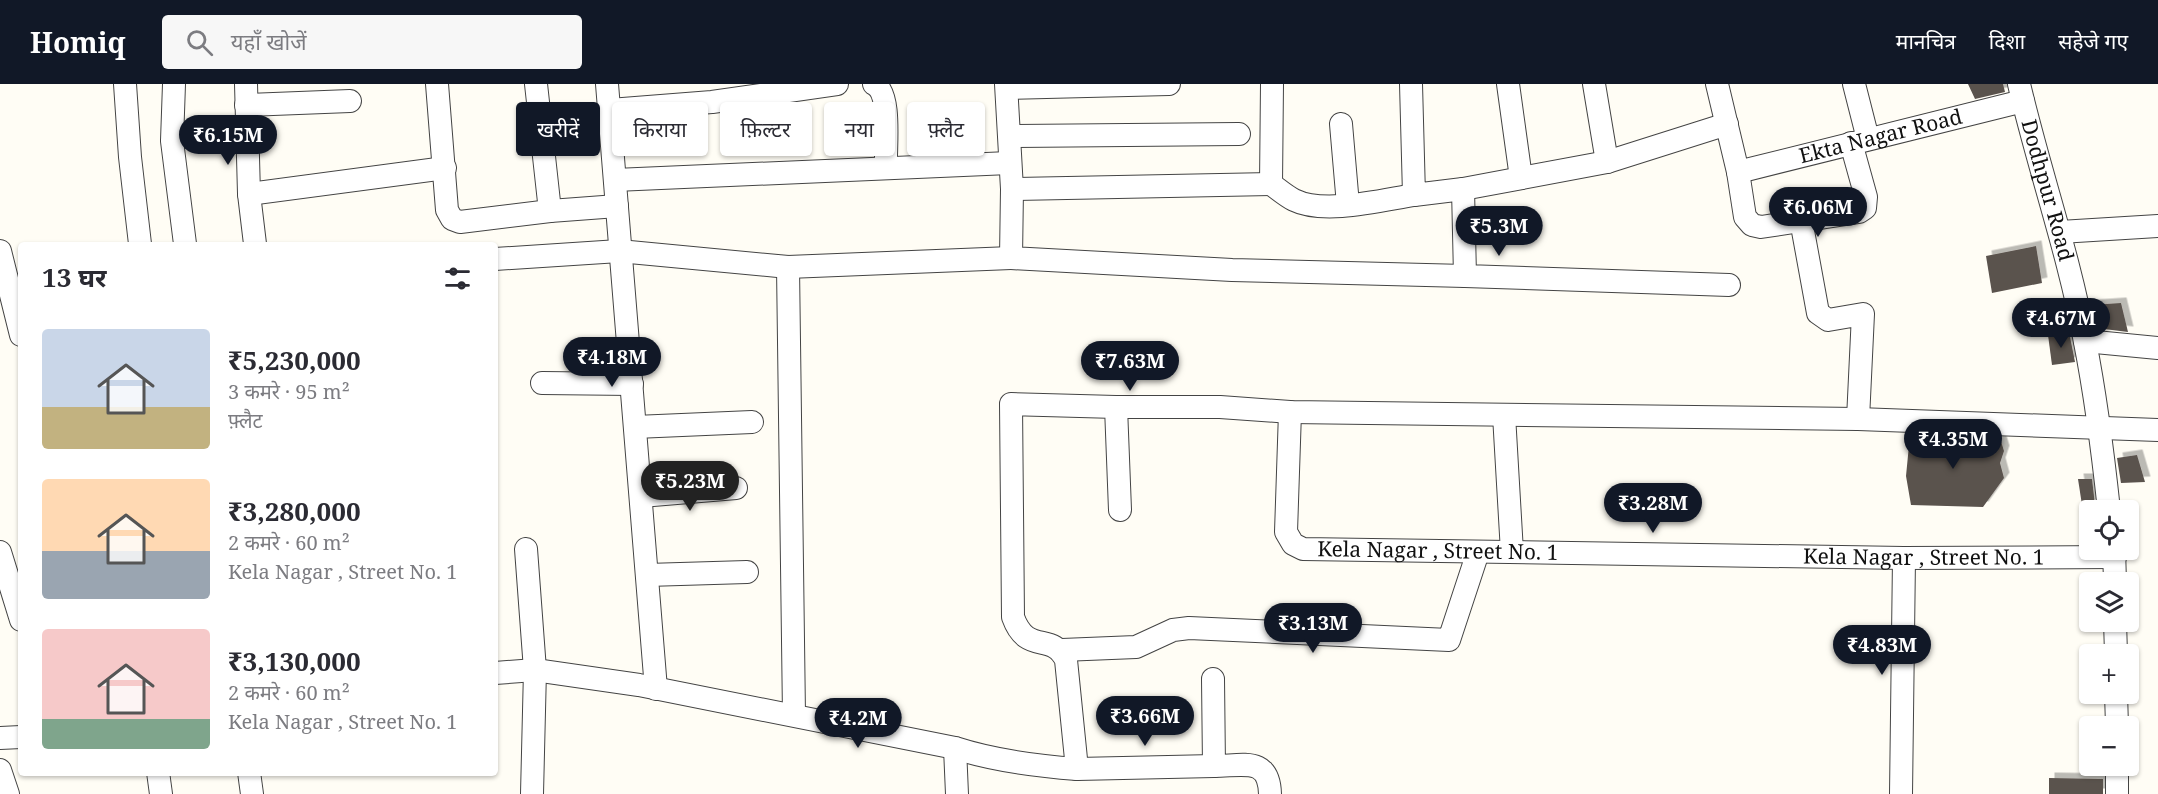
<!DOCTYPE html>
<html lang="hi">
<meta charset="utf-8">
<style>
:root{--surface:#fff;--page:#f7f7f7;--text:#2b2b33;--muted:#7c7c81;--accent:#111827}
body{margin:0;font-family:"Noto Serif","Noto Sans Devanagari",serif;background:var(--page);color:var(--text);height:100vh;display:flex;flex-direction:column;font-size:22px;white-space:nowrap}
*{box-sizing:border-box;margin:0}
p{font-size:20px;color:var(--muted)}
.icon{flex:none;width:33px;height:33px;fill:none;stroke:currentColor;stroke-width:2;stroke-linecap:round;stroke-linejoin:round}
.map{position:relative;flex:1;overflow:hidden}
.sheet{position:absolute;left:18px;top:158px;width:480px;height:534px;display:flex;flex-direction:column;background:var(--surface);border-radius:6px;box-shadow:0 2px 4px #0004}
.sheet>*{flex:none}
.hud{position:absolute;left:516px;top:18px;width:570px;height:54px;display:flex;gap:12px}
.fabs{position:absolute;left:2079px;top:416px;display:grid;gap:12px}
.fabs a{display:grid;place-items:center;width:60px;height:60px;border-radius:6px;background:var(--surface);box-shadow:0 2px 4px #0004;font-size:30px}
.price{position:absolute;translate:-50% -51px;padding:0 14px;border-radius:21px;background:var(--accent);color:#fff;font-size:20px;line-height:39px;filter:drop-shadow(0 2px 3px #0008)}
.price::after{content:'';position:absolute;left:50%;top:36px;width:18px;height:14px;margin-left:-9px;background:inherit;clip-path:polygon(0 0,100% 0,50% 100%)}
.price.selected{background:#222;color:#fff}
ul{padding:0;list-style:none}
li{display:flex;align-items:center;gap:18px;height:150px;padding:0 24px}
li span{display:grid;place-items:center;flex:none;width:168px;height:120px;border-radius:6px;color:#555}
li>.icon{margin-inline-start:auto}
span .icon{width:72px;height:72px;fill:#fffc;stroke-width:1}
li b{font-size:26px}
h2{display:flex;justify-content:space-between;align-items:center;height:72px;padding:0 24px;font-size:26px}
.pill{padding:0 21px;border-radius:6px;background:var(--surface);box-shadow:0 2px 4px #0004;font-size:21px;line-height:54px}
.pill.selected{background:var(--accent);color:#fff}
header{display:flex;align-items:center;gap:36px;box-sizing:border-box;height:84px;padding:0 30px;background:var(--accent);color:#fff}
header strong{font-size:28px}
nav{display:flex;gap:33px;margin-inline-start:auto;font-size:21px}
.search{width:420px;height:54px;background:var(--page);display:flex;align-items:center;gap:15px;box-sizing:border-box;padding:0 21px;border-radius:6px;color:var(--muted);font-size:22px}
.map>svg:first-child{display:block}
.building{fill:#5a524d;filter:url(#shadow)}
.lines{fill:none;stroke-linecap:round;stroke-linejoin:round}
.minor-casing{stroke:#444;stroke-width:24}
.minor{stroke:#fff;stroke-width:22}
.labels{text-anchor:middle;stroke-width:6;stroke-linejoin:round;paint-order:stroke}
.street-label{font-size:21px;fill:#111;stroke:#fff}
</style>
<header>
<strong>Homiq</strong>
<div class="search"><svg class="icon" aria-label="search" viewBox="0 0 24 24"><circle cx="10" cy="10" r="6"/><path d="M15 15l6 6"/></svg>यहाँ खोजें</div>
<nav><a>मानचित्र</a><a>दिशा</a><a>सहेजे गए</a></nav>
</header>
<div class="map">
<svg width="2158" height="710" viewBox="0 0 2158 710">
<defs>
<filter id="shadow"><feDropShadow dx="5.5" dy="-5.5" stdDeviation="0" flood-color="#0004"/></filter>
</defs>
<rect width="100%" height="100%" fill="#fffdf5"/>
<g class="building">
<polygon points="1968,0 2003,0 2005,8 1975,15"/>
<polygon points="2036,162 2042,199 1992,209 1986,172"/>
<polygon points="2121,219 2128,248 2096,244 2091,221"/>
<polygon points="2069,248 2075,278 2052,281 2048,251"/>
<polygon points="1910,351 2000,354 2004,367 2000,379 2004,394 1983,423 1911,421 1906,392"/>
<polygon points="2137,371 2145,398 2121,399 2117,374"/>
<polygon points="2078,395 2092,395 2095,421 2082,421"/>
<polygon points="2049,694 2103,695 2103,710 2049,710"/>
</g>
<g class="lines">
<defs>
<g id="minor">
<polyline points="125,0 130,73 140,160"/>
<polyline points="174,0 172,57 185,160"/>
<polyline points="246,0 249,110 255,160"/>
<polyline points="437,0 447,126 452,135 460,138 550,127 617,122"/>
<polyline points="536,0 550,127"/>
<polyline points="607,0 656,605"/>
<path d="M874,0C892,9 885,64 886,83"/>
<polyline points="1006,0 1012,105 1011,174 1232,186 1465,192"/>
<path d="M1272,0L1271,100C1278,105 1286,112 1294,116C1324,131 1382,116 1414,111"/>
<polyline points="1411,0 1414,111 1463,105 1465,192 1729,201"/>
<polyline points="1508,0 1521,94"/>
<polyline points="1594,0 1607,78"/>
<polyline points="1717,0 1738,88 1745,133 1752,141 1761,143 1859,128 1865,124 1866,113 1851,59"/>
<polyline points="1854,0 1868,55"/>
<path id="s1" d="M2019,0C2039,86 2069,170 2085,258C2096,314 2103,370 2109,426"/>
<polyline points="1007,4 1169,0"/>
<polyline points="246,21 350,17"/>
<polyline points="610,26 712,18 837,0"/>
<polyline points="1341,40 1348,121"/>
<polyline points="1010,52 1239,50"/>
<path id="s2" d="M1738,88L2023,17"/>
<polyline points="615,96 1009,79"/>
<polyline points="1012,105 1271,100"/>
<polyline points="1463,105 1607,78 1727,40"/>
<polyline points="249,110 445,84"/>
<polyline points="1801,136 1818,229 1828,236 1863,230 1858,335"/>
<polyline points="2060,148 2158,142"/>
<polyline points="0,167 21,251"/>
<polyline points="495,175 619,167 788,183 1011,174"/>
<polyline points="788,183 794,631"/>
<polyline points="2085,257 2158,264"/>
<polyline points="542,299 632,300"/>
<polyline points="1116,323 1220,323 1290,328 1858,335 2158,346"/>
<path id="s3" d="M1290,328L1286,448L1293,460L1303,465L1904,474L2115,473"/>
<polyline points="1504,331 1512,468"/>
<polyline points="635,343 752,338"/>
<polyline points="641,412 736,404"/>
<polyline points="526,465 535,586 532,710"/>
<polyline points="2114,465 2115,498"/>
<polyline points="0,468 21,536"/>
<polyline points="647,491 747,488"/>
<polyline points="2115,537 2116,570"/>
<polyline points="1062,566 1136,563 1173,546 1189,544 1449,556 1478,468"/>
<path d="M495,589L535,586L639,601L955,664C995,677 1036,682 1077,685L1066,576C1052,547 1027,572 1013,533L1011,320L1116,323L1120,426"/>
<path d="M1213,595L1214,682C1243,682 1269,672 1270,710"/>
<polyline points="2116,609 2117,642"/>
<polyline points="0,654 21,653"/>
<polyline points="955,664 957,710"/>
<polyline points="2117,681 2117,710"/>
<polyline points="1077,685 1214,682"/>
<polyline points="0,686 8,710"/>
<polyline points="158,688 161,710"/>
<polyline points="249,688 252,710"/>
<polyline points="1901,710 1904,474"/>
</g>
</defs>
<use href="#minor" class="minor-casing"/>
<use href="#minor" class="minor"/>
</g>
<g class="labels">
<g class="street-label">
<text dy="7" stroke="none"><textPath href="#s2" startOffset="147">Ekta Nagar Road</textPath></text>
<text dy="7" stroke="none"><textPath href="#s1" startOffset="110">Dodhpur Road</textPath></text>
<text dy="7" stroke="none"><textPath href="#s3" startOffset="280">Kela Nagar , Street No. 1</textPath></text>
<text dy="7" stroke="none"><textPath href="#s3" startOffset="766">Kela Nagar , Street No. 1</textPath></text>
</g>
</g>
</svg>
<div class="fabs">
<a><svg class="icon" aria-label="locate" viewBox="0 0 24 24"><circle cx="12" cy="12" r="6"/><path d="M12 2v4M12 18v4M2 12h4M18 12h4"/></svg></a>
<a><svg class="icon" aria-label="layers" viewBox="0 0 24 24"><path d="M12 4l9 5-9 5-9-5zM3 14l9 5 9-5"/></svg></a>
<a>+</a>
<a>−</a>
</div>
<b class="price" style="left:228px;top:82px">₹6.15M</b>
<b class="price" style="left:1818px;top:154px">₹6.06M</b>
<b class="price" style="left:1499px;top:173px">₹5.3M</b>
<b class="price" style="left:2061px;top:265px">₹4.67M</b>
<b class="price" style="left:612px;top:304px">₹4.18M</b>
<b class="price" style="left:1130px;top:308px">₹7.63M</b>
<b class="price" style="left:1953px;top:386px">₹4.35M</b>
<b class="price selected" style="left:690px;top:428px">₹5.23M</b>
<b class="price" style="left:1653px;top:450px">₹3.28M</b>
<b class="price" style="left:1313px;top:570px">₹3.13M</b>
<b class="price" style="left:1882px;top:592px">₹4.83M</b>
<b class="price" style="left:1145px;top:663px">₹3.66M</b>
<b class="price" style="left:858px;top:665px">₹4.2M</b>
<div class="hud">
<a class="pill selected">खरीदें</a>
<a class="pill">किराया</a>
<a class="pill">फ़िल्टर</a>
<a class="pill">नया</a>
<a class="pill">फ़्लैट</a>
</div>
<section class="sheet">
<h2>13 घर<svg class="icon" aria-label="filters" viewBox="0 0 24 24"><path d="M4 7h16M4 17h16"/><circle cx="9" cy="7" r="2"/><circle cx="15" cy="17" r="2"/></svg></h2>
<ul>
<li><span style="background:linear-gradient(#c9d6e8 65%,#c2b280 0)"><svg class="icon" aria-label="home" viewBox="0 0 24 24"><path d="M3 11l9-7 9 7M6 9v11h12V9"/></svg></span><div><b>₹5,230,000</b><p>3 कमरे · 95 m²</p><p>फ़्लैट</p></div></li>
<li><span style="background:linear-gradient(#ffd9b3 60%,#9aa5b1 0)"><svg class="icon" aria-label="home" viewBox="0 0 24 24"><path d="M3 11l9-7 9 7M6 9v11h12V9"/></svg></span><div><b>₹3,280,000</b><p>2 कमरे · 60 m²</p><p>Kela Nagar , Street No. 1</p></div></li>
<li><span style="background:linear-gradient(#f6c9c9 75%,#7fa58c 0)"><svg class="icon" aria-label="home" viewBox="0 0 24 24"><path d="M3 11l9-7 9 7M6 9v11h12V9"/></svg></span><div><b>₹3,130,000</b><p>2 कमरे · 60 m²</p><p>Kela Nagar , Street No. 1</p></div></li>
</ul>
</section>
</div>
